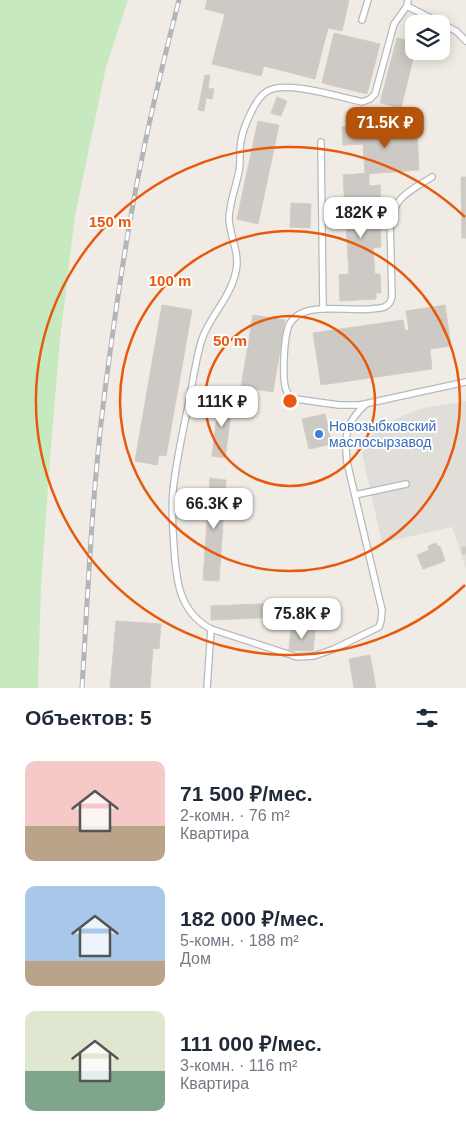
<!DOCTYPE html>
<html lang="ru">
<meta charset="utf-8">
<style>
:root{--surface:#fff;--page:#f2f2f3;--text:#1f2937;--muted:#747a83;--accent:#b45309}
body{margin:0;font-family:Helvetica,sans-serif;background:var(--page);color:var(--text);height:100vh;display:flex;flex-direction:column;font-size:19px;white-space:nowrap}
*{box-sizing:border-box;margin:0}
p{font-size:16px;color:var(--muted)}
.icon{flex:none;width:28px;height:28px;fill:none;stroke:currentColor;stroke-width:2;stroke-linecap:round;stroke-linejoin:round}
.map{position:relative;height:688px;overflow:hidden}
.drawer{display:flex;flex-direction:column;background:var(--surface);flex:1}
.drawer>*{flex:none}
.buttons{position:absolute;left:405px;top:15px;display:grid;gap:10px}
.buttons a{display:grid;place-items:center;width:45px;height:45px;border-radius:10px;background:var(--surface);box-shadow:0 2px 12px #0003;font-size:25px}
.price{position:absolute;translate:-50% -42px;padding:0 11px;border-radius:10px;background:#fff;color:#222;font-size:16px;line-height:32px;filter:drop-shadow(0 1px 2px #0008)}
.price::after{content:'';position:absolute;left:50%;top:30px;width:15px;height:11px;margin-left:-8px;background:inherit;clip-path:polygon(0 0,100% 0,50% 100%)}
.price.current{background:var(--accent);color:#fff}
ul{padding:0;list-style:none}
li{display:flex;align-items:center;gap:15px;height:125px;padding:0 25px}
li span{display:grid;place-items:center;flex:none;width:140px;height:100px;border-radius:10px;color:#555}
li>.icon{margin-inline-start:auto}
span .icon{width:60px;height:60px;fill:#fffc;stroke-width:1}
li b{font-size:21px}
h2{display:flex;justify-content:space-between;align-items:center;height:60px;padding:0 25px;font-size:21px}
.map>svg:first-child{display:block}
.industrial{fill:#e1ded9}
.green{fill:#c7e9c0}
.building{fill:#cdc9c4;stroke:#d5ccc3}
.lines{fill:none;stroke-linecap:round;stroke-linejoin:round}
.lane-casing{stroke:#b5b9bd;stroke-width:8}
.lane{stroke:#fff;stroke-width:5.5}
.rail-casing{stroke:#b4b5b6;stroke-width:5}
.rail{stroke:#fff;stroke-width:3;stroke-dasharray:9;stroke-linecap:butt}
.ring{fill:none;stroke:#e8590c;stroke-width:2.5}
.shop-dot{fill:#3f7fe0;stroke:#fff;stroke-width:2}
.labels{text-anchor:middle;stroke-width:4;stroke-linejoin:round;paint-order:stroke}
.shop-label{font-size:14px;fill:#366cbe;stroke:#fff;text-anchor:start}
.centre{fill:#e8590c;stroke:#fff;stroke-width:2.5}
.ring-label{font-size:15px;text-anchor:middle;font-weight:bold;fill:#e8590c;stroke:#fff;stroke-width:4;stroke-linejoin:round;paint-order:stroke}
</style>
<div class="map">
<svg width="466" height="688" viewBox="0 0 466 688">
<rect width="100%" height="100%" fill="#f0ece5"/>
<polygon class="industrial" points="466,401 466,569 452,527 382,543 362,454 376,426 424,408"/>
<polygon class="green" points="0,0 128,0 106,67 75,216 60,339 50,459 41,586 38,688 0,688"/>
<g class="building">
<polygon points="207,0 349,0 342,31 328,28 315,79 264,66 261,76 212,64 225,14 205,9"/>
<polygon points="334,33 380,44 367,94 322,83"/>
<polygon points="397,38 414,42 414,51 415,51 401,108 380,103"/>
<polygon points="205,75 210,75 208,88 214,89 212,99 206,98 204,111 198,110"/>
<polygon points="277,97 287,101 281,116 271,113"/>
<polygon points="258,121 279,125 258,224 237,219"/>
<polygon points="372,125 372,132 417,129 419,170 365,174 363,144 343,145 342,127"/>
<polygon points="369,173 369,186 380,185 381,203 370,204 371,218 380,217 381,247 373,248 375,274 380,274 381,293 376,293 376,299 340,301 339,275 349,274 343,175"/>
<polygon points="461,177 466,177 466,238 462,238"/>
<polygon points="291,203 311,204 310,228 290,227"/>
<polygon points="162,305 192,310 166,456 159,455 157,465 135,461"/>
<polygon points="445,305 451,346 430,349 432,369 321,385 313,333 403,320 405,331 409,330 406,311"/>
<polygon points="253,315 285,320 273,392 241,387"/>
<polygon points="219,398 233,400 225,458 212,456"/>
<polygon points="325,414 332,444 309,449 302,419"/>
<polygon points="210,478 226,480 219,581 203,580"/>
<polygon points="436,543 438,547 440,546 445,561 423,569 417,555 429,550 428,546"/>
<rect x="462" y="547" width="4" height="7"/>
<polygon points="305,602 306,616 211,620 211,606"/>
<polygon points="116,621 161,624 159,649 153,648 150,688 110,688"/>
<polygon points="291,628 315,630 313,651 289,650"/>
<polygon points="370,655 376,688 354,688 349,659"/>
</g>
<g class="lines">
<defs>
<g id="lane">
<polyline points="408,0 407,6 456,31 466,41"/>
<polyline points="362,20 368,0"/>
<polyline points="321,142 323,309"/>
<path d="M432,177C412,190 395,196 390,221L392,297C391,301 390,304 386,306C382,309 376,308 371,309C352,311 317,305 302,313C297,315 293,319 290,323C284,334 281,381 287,392C289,396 292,397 296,399L339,405H360L466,382"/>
<path d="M366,404C346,422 344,435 347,462L382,610L381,621L379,627L334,649L314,656L297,657L211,629C179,612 176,580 174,547C173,529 171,509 173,491C176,461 183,431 189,401C193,381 196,358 202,339C211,314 231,297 236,271C240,253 230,237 229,219C229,204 236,187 239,171C241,162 239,151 241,141C243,128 255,99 266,92C283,79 340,97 362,102L370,99L375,94L394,24L407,6"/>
<polyline points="355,495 406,484"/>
<polyline points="207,688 211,629"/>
</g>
</defs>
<use href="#lane" class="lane-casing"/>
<use href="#lane" class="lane"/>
<defs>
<path id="rail" d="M82,688C88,591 92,494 104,398C113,328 123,257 136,188C148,125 163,62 179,0"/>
</defs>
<use href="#rail" class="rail-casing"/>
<use href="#rail" class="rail"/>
</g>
<g class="ring">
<circle cx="290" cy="401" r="85"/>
<circle cx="290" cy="401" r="170"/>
<path d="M465 585A254 254 0 1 1 465 217"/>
</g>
<circle class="shop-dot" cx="319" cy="434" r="5"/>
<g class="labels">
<g class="shop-label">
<text x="329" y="431">Новозыбковский<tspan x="329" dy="16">маслосырзавод</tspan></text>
</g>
</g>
<circle cx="290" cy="401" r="8" class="centre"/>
<g class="ring-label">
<text x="110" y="227">150 m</text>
<text x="170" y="286">100 m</text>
<text x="230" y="346">50 m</text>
</g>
</svg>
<div class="buttons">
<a><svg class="icon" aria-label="layers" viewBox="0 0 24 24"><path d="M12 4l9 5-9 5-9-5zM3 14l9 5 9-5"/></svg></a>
</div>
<b class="price current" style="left:385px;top:149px">71.5K ₽</b>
<b class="price" style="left:361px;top:239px">182K ₽</b>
<b class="price" style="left:222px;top:428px">111K ₽</b>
<b class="price" style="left:214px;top:530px">66.3K ₽</b>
<b class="price" style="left:302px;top:640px">75.8K ₽</b>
</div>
<section class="drawer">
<h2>Объектов: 5<svg class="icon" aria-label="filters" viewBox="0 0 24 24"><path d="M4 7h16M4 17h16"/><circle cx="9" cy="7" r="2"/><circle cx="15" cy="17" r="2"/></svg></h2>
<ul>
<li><span style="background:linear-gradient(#f6c9c9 65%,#b9a48a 0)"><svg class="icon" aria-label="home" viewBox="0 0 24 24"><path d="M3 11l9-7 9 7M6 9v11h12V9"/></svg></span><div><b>71 500 ₽/мес.</b><p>2-комн. · 76 m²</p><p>Квартира</p></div></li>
<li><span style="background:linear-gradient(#a9c7e8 75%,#b9a48a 0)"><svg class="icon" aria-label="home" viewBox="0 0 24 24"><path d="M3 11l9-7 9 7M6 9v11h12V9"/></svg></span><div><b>182 000 ₽/мес.</b><p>5-комн. · 188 m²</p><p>Дом</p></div></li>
<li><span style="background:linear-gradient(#dfe7d0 60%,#7fa58c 0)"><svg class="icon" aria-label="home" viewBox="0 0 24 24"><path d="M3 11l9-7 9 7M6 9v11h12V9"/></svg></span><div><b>111 000 ₽/мес.</b><p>3-комн. · 116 m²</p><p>Квартира</p></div></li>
</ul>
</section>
